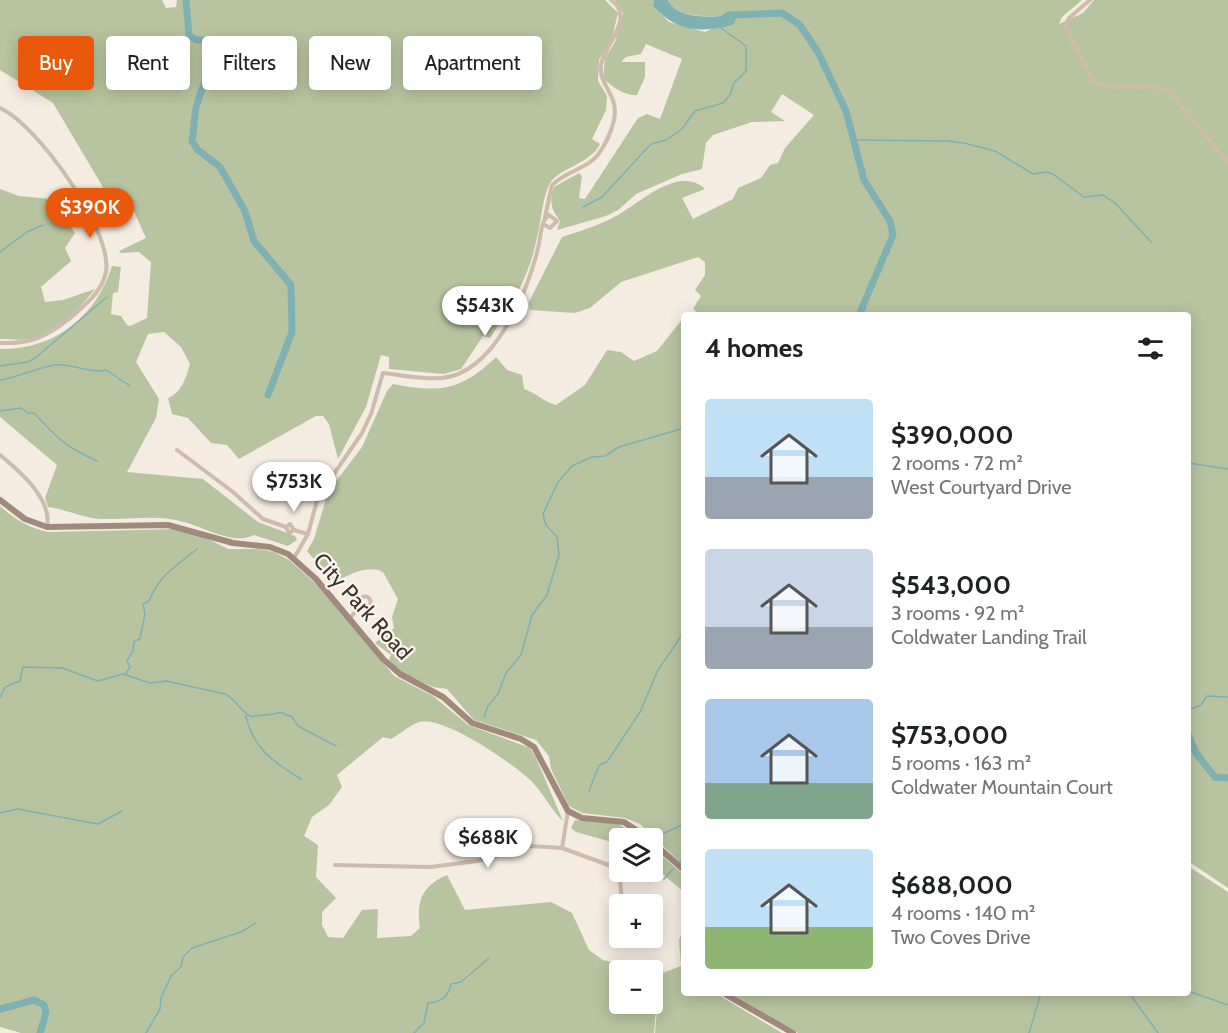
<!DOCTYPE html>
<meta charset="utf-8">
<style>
:root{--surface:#fff;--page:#f6f6f6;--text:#202124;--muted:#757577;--accent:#ea580c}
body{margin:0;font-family:Cabin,sans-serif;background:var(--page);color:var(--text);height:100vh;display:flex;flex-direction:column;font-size:22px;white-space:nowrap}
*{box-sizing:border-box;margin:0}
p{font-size:20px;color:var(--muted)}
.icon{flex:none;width:33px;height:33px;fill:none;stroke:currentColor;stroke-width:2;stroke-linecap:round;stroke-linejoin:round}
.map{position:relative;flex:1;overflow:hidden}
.panel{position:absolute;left:681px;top:312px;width:510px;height:684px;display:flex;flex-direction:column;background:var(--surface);border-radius:6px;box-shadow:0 3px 15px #0003}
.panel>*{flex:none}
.hud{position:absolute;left:18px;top:36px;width:570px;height:54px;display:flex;gap:12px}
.fabs{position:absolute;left:609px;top:828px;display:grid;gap:12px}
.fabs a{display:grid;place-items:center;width:54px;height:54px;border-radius:6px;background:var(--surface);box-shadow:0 3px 15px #0003;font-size:30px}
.price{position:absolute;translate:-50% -51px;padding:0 14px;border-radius:21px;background:#fff;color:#222;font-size:20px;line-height:39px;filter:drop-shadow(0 2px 3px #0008)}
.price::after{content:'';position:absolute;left:50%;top:36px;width:18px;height:14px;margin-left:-9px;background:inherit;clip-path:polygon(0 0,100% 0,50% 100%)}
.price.current{background:var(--accent);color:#fff}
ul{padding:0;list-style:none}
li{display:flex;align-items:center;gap:18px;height:150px;padding:0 24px}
li span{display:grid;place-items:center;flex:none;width:168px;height:120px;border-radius:6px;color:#555}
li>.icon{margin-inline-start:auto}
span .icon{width:72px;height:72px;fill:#fffc;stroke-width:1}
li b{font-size:26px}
h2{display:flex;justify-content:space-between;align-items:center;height:72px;padding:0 24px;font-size:26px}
.chip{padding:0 21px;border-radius:6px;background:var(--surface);box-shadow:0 3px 15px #0003;font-size:21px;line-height:54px}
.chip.current{background:var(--accent);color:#fff}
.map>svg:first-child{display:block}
.green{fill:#b8c4a0}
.water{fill:#7fb0b2}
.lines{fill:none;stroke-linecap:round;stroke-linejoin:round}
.stream{stroke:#7fb0b2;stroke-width:1.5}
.river{stroke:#7fb0b2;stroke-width:7}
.street{stroke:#cdbbac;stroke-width:4}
.secondary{stroke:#a18a7d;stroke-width:6}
.labels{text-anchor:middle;stroke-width:4.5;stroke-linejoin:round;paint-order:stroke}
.street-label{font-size:22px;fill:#3b302b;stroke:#fbf5ee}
</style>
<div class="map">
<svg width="1228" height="1033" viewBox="0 0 1228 1033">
<rect width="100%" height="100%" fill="#f4ebe1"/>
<g class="green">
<path d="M0,0H162L166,8L176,7L177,0H605L618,13L612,38L599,60L598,81L607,96L606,110L592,139L600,144C589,166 555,168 548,187C542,203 541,221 537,237C530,275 511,307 490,338L483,336L461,369L444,374L389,369V357L381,355L366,407L338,459L329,424L323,416H316L239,459L227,445L211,443L188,418L172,414L168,398C182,392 186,378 190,364L181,347L164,332L148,334L136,362L159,399L156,418L127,472L203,479L258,522L295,536L297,540L288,546L254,535C234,546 204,527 184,522C157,514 128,520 101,519C82,518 66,509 48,507L45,498L57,465L0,417V349C54,350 96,317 112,266L121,267L118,292L113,293L111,314L121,316L127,325L130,326L147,318L151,262L139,252L121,253L119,251L146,238L132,207L119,214L53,103L0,70Z"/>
<path d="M615,0H654L653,6L669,22L705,32L738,15C718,15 678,22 668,0H1082L1062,17L1059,24L1083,13L1094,0H1228V888L1188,861V315H692L696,311L693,309L701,296L695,290L705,275V262L698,257L621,282L590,308L575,313L530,310L529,302L562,237C580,231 601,225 618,215C641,202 679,165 705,189L682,198L693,219L733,199L738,188L761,178L770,165L778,163L785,148L814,115L782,94L771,112L785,121L752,122L713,135L706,143L702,169L682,174L636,194L618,210L606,216L557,230L560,221C551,208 549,203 554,187L579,173L582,176L579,198L585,199L638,118L647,114L660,119L682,59L646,44L641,54L626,57L621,62H645V77L637,95C625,96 612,87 603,78L605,58L615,42L623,13Z"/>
<path d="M0,189L19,196L51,199L75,233L65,248L71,261L41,287L45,302L63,300L95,289C82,307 55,332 33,338C23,341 10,339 0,339Z"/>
<path d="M684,317V866L640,824L625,818L582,813L569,806L551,769L549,756L536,740L474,720L447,689L433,687L400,672L389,660L391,655L375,643L394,628L392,617L398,599L383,572C367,564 348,576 334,582L307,551L314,539L328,492L362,447L387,391L393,384C439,393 461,391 496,357L507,370L522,375L524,389C536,393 544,402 556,405L585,385L607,350L621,352L634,361L657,351Z"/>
<path d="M0,506C14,519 29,528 48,532L179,529L202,536L228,549H259L274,552L289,560L323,590L394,676L433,696L468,725L530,748L536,758L563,821C551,810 545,796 534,784C518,766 442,714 419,722C410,725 400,734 391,739L383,737L337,775L342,787L329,805L312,817L304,836L318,845L316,877L336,898L322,912V925L328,937L343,938L362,910L378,909L377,938L411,936L420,928C416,901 422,886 447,875L465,910L551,902L572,913L589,950L603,960L646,970H620V1004H652L653,972L659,973L654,1033H21L0,1027Z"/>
<polygon points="575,820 618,824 641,838 620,838 619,844 576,832 571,828"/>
<polygon points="653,848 684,875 684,892 653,866"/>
<polygon points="1188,866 1228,892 1228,1033 798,1033 728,993 1188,993"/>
<polygon points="684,928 684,993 715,993 782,1033 655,1033 660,974 681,966 679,940"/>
</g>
<path class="water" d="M654,0H668C678,22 718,16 738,15L733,25C700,33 677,32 653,6Z"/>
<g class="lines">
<g class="stream">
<polyline points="854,140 947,141 964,143 995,151 1033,174 1046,172 1053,174 1084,197 1103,195 1115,203 1152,243"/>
<polyline points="583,207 602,197 651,144 666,140 682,129 695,111 723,103 730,95 734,83 746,71 746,46 721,28"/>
<polyline points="0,252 27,232 43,225"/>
<polyline points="0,366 28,362 35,358 107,297"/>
<path d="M0,380C19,377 36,368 55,365C72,363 89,374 106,370L130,386"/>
<path d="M0,411L21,408L28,413H34C58,439 63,445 97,461"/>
<polyline points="1188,463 1228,469"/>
<path d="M125,675L130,667L127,661L133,651L134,641L140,639L145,614L143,604L149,601C160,574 174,568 197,549"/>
<path d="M0,698L5,687L20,681L23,667L62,668L98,681L123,674L150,683L166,681L225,694C237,700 240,712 252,717C262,713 270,717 280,712L292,717L298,726L336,746"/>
<polyline points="1188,710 1201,705 1207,696 1228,697"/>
<path d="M246,716C253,748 273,762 301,779"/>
<polyline points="484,717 488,706 498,694 506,673 521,655 532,615 547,595 559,555 557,537 546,525 543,514 558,482 572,466 592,457 605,456 619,447 684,428"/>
<polyline points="589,791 599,765 607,762 640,712 658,670 684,632"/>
<polyline points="0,813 18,809 98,824 122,811"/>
<polyline points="658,836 684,824"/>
<polyline points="680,862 684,857"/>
<polyline points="664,879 673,869"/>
<polyline points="1188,991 1228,1005"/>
<polyline points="1129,993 1158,1033"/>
<polyline points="146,1033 160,1009 161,998 171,976 181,967 183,957 192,948 241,932 256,923"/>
<path d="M414,1033L424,1023L428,1003C442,1002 448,997 451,984L461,982L489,958"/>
<polyline points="1029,1033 1041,993"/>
</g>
<g class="river">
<path d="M186,0L189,35L196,40H204C217,67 202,83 196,108C194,119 194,130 192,141L198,150L220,167L245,211L254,241L291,285L292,332L268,395"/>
<polyline points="724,18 730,15 782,13 800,25 818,52 846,111 864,180 890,221 893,235 859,315"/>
<polyline points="1188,734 1196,753 1215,777 1228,778"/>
<polyline points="0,1009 34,1000 44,1005 46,1013 40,1033"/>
</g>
<g class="street">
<path d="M1090,0L1069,18L1065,26L1093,81C1115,94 1146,80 1170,92L1228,163"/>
<path d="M0,108C37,124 113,231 106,272C102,292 85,305 70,318C47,337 30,344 0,343"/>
<path d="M545,217L552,185C566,171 590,168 600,152C608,140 618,118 614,104C611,90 599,81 601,65C604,45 636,18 611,0"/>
<polyline points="177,450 233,492 263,519 286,527"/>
<path d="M0,455C19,471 53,499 47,527"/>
<polyline points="286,527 290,524 294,530"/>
<polyline points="286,527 289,533 294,530"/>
<polyline points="294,530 308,534"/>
<path d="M294,558L308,534L318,497L362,433L371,414L383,373C402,375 423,380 442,378C494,373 528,292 538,248C541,238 540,221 549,215L557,221L550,228L543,224"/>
<circle cx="365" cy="602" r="5.5"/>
<polyline points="350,618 361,605"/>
<polyline points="562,848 568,811"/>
<polyline points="335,865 430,867 478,861 530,846 562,848 614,867 620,878 622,904"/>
</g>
<g class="secondary">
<polyline points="0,500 25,519 47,527 168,525 233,543 270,547 288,554 316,579 383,659 400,674 443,697 472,723 521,739 534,747 568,811 582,818 624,822 648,838"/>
<polyline points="652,842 684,870"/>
<polyline points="723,993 793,1033"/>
</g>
</g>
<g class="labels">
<g class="street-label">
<text transform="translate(363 606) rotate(48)" y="8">City Park Road</text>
</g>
</g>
</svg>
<div class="fabs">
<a><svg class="icon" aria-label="layers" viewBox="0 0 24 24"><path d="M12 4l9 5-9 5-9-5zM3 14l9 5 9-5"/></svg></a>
<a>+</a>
<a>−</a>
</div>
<b class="price current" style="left:90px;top:239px">$390K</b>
<b class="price" style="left:485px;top:337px">$543K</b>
<b class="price" style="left:294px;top:513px">$753K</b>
<b class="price" style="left:488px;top:869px">$688K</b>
<div class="hud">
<a class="chip current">Buy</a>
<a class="chip">Rent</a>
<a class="chip">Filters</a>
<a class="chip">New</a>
<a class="chip">Apartment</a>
</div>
<section class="panel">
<h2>4 homes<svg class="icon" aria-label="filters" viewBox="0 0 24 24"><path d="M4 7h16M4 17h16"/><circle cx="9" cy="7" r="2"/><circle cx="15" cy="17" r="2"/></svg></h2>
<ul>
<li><span style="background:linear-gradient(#bfe0f5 65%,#9aa5b1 0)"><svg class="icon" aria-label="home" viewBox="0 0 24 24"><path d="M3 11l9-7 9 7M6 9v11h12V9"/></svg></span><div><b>$390,000</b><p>2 rooms · 72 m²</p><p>West Courtyard Drive</p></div></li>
<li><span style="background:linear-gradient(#c9d6e8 65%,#9aa5b1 0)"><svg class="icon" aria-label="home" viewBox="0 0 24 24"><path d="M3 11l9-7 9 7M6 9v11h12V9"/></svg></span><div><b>$543,000</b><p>3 rooms · 92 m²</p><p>Coldwater Landing Trail</p></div></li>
<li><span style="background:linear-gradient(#a9c7e8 70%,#7fa58c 0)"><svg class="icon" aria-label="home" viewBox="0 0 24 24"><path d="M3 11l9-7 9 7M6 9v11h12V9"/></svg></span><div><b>$753,000</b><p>5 rooms · 163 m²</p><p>Coldwater Mountain Court</p></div></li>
<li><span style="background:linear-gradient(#bfe0f5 65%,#8fb573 0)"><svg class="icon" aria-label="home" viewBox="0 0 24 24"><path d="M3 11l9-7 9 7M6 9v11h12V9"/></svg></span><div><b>$688,000</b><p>4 rooms · 140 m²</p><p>Two Coves Drive</p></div></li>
</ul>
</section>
</div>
